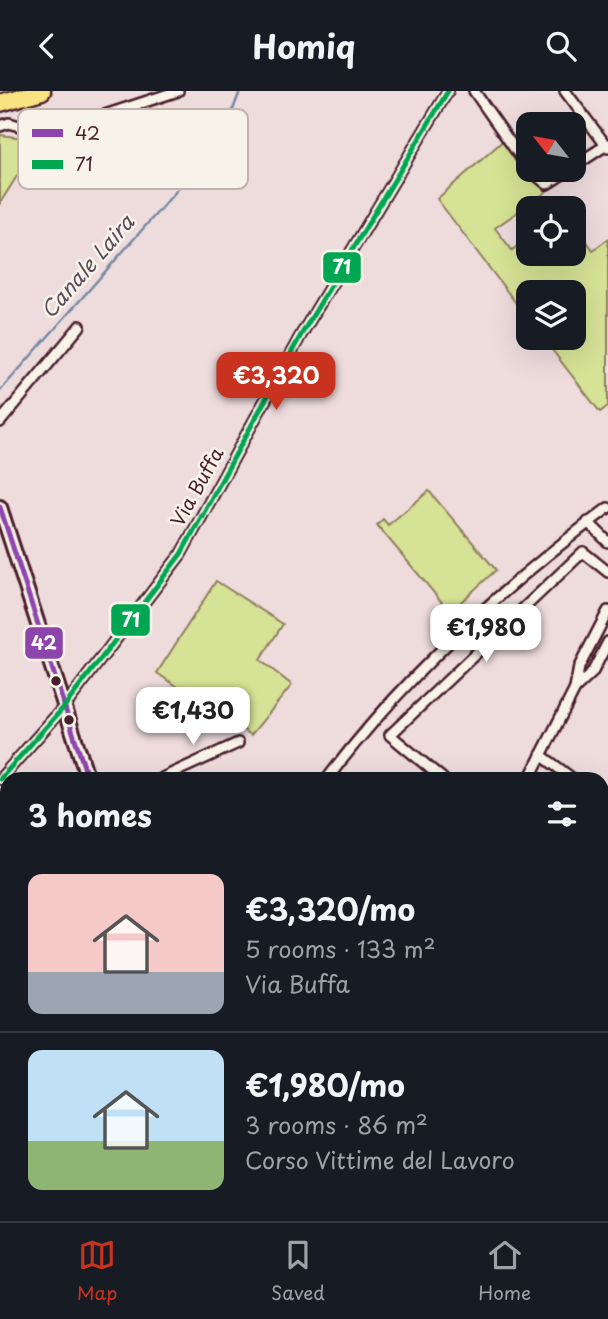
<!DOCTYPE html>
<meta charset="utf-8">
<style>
:root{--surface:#171b24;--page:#20242c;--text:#f1f3f6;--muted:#9ea1a6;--line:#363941;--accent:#c8321e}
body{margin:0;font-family:"Playpen Sans",sans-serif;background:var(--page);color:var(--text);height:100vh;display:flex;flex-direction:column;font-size:26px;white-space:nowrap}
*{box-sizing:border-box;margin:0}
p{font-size:23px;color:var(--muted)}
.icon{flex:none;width:38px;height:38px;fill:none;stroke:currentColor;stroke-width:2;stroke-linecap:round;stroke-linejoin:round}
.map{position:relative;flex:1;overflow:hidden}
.drawer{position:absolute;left:0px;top:681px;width:609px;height:450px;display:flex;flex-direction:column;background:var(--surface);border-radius:21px 21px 0 0;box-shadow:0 7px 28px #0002}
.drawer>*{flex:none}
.needle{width:46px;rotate:301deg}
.buttons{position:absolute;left:516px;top:21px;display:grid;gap:14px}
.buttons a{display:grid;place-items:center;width:70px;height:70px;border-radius:14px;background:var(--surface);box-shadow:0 7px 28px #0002;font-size:35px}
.price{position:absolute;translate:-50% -60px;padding:0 16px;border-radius:14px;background:#fff;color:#222;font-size:23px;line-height:46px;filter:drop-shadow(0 2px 4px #0008)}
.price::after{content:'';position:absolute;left:50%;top:42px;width:21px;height:16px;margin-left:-10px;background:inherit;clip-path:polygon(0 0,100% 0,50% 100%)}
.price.active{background:var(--accent);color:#fff}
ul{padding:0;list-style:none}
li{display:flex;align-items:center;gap:21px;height:175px;padding:0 28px}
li+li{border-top:2px solid var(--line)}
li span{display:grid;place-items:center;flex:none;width:196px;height:140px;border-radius:14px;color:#555}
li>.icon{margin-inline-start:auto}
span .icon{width:84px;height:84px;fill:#fffc;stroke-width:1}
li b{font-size:30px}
h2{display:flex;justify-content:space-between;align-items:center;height:84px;padding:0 28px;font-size:30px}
header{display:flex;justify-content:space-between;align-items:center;height:91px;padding:0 28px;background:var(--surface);font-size:32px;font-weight:700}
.tab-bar{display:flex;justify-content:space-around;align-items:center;height:98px;border-top:2px solid var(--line);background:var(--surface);font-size:19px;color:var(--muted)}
.tab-bar a{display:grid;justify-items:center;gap:4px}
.tab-bar .active{color:var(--accent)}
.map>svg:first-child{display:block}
.green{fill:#d6e295;stroke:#908060;stroke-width:2}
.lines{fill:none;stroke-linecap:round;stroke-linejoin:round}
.stream{stroke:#7589a3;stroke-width:2.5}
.minor-casing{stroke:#4a1f2b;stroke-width:14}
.secondary-casing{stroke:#4a1f2b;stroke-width:18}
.motorway-casing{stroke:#4a1f2b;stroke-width:21}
.minor{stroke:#f7f3e8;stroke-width:9}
.secondary{stroke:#f7f3e8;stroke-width:12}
.motorway{stroke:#f8e281;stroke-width:16}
.bus-1-casing{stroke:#f7f3e8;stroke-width:10}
.bus-2-casing{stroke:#f7f3e8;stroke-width:10}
.bus-1{stroke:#8e44ad;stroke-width:5}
.bus-2{stroke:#00a651;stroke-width:5}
.bus-dot{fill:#4a1f2b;stroke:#f7f3e8;stroke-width:2.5}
.labels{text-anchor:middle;stroke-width:5;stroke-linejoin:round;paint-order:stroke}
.street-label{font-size:19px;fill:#4a1f2b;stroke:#f7f3e8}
.water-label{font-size:21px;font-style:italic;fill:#5c4b5d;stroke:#f7f3e8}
.key{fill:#f7f3e8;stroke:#c3b3af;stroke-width:2}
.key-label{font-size:19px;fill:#4a1f2b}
.line-badge{stroke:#f7f3e8;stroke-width:2.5}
.badge-label{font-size:19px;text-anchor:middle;font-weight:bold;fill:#fff}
</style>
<header><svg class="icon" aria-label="back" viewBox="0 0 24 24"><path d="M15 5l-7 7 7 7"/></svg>Homiq<svg class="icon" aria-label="search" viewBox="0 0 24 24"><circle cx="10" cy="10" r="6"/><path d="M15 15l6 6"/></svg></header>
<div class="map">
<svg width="608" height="1130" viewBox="0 0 608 1130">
<rect width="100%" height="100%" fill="#eedcdd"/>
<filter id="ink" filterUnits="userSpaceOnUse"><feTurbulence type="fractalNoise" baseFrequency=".0143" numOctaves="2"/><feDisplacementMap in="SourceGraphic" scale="14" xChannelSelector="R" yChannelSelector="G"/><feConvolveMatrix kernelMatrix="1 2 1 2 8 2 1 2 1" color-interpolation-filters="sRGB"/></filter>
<g filter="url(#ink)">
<g class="green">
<polygon points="0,44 24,47 34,58 0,112"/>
<polygon points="505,48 546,101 495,137 512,159 528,147 528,163 574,163 574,132 593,159 608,148 608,315 600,321 543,247 574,247 574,201 528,201 528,228 437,108"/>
<polygon points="429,400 496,479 450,521 377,434 383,428 388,434"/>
<polygon points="216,490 283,533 260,569 292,594 251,644 157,582"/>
</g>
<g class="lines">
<polyline class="stream" points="0,300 222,48 240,0"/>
<defs>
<g id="minor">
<polyline points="474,0 528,77"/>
<polyline points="565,0 608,57"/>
<polyline points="0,35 9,32 47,43 178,0"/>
<polyline points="574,75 608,53"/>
<polyline points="530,79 547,93 569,79"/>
<polyline points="0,331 80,235"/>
<polyline points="588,431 608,451"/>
<polyline points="575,598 592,582 608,551"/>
<polyline points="541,664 573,688"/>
<polyline points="0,688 64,616 181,463 301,244 448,0"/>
<polyline points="160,688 238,652"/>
<path d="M327,688C405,585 505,494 608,417"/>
<polyline points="443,688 390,644 583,461 608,481"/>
<polyline points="529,688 575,598 579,576 608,520"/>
<polyline points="602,709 608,713"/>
<polyline points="602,758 608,755"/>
<polyline points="602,894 608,906"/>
<polyline points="0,898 7,894"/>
<polyline points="0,1076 7,1071"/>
</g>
<g id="secondary">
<polyline points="0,416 88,688"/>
<polyline points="227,1124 229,1130"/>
</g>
<polyline id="motorway" points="0,12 42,0"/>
</defs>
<use href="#minor" class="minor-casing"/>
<use href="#secondary" class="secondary-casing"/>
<use href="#motorway" class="motorway-casing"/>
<use href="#minor" class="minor"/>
<use href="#secondary" class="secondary"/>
<use href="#motorway" class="motorway"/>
<defs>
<polyline id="bus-1" points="0,416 88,688"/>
<polyline id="bus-2" points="0,688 64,616 181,463 301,244 448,0"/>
</defs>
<use href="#bus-1" class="bus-1-casing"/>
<use href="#bus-2" class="bus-2-casing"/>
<use href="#bus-1" class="bus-1"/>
<use href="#bus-2" class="bus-2"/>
</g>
</g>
<g class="bus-dot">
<circle cx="56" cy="590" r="6"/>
<circle cx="69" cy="629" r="6"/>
</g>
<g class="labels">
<g class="street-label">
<text transform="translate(197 396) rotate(-61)" y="7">Via Buffa</text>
</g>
<g class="water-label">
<text transform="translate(88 176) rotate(-49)" y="7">Canale Laira</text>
</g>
</g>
<rect x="18" y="18" width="230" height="80" rx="10" class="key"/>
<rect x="32" y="38" width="31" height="8" fill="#8e44ad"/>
<rect x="32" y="69" width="31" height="9" fill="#00a651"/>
<g class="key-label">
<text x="75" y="49">42</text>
<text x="75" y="80">71</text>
</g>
<g class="line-badge">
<rect x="322" y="160" width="40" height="33" rx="7" fill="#00a651"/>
<rect x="110" y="512" width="41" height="34" rx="7" fill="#00a651"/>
<rect x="24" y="535" width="40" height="34" rx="7" fill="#8e44ad"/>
</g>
<g class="badge-label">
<text x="342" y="183">71</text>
<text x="131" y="536">71</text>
<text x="44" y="559">42</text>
</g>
</svg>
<div class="buttons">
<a><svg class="needle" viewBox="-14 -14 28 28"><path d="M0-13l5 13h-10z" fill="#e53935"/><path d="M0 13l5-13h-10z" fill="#9ea1a6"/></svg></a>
<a><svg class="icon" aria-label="locate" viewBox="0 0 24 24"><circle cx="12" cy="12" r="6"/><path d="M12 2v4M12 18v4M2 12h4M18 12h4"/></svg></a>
<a><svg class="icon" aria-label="layers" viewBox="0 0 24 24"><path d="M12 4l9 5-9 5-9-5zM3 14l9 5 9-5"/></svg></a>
</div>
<b class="price active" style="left:276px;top:321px">€3,320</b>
<b class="price" style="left:486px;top:573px">€1,980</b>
<b class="price" style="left:193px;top:656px">€1,430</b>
<section class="drawer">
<h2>3 homes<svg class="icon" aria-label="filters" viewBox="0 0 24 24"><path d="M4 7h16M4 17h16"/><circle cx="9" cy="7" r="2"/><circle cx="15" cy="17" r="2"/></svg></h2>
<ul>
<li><span style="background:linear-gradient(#f6c9c9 70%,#9aa5b1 0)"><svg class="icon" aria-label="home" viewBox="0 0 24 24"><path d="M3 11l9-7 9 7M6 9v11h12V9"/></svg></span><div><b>€3,320/mo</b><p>5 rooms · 133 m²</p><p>Via Buffa</p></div></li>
<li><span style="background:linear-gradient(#bfe0f5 65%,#8fb573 0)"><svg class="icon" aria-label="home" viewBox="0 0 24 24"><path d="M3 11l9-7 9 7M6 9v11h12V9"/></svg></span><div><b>€1,980/mo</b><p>3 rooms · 86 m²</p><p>Corso Vittime del Lavoro</p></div></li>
</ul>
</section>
</div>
<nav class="tab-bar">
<a class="active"><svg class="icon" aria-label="map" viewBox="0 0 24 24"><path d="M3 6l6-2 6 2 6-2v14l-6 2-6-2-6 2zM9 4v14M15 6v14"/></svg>Map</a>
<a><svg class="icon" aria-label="saved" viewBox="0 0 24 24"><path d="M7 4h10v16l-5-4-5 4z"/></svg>Saved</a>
<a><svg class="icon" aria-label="home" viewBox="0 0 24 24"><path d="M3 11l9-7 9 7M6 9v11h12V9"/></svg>Home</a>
</nav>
